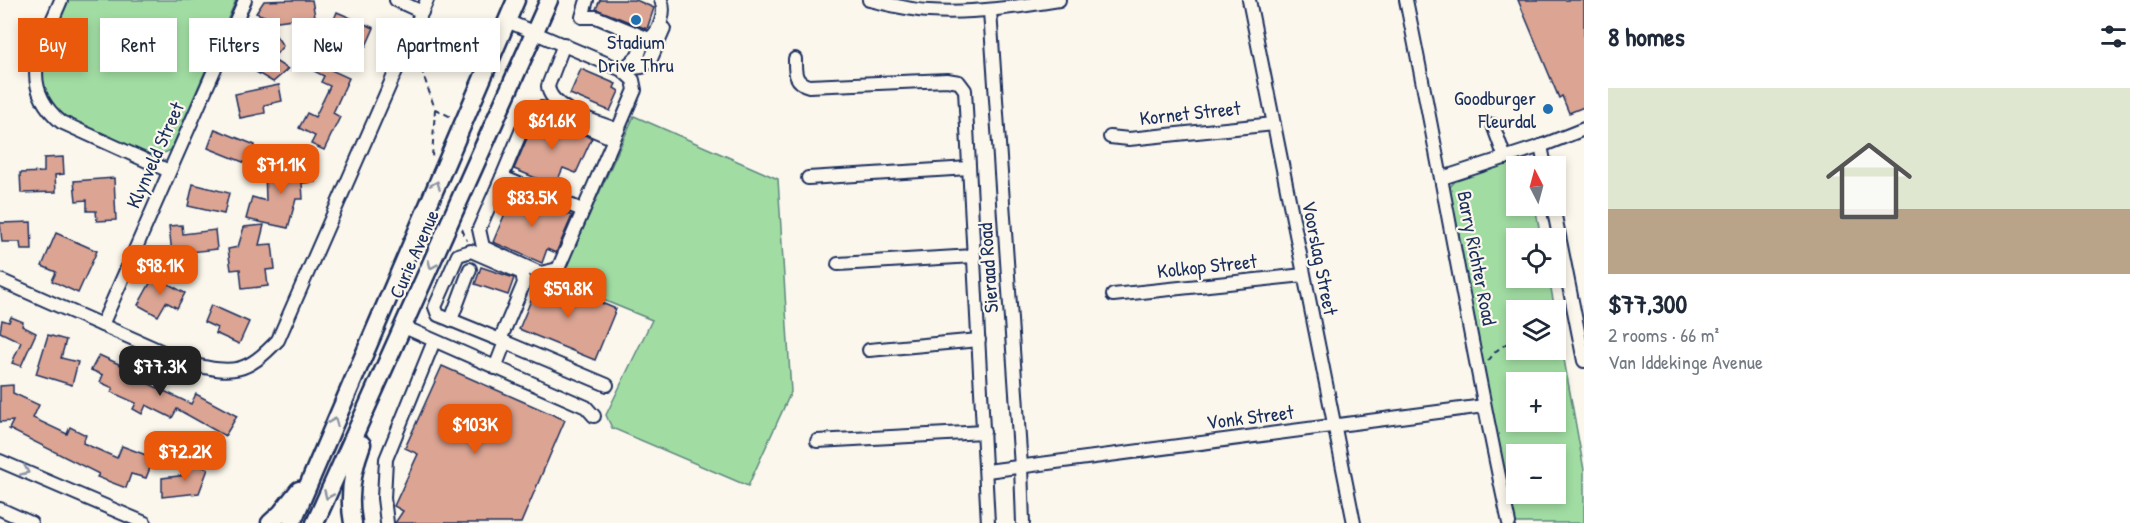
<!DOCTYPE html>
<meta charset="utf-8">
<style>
:root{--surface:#fff;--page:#f2f2f3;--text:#1f2937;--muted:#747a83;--accent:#ea580c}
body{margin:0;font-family:"Patrick Hand",sans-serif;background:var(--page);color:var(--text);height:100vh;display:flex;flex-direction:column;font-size:22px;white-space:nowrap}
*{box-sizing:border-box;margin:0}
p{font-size:20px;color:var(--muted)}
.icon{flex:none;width:33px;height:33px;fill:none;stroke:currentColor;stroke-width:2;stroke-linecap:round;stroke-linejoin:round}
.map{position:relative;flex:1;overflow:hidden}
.sheet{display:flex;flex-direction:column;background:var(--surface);width:570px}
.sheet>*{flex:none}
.top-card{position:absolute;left:18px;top:18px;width:570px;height:54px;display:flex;gap:12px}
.needle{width:39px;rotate:354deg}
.fabs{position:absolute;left:1506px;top:156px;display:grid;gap:12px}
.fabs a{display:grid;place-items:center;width:60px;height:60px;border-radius:0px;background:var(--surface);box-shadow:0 3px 9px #0003;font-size:30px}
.price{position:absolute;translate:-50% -51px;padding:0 14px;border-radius:12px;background:var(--accent);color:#fff;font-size:20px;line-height:39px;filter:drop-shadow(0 2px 3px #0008)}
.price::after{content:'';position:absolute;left:50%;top:36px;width:18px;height:14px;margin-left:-9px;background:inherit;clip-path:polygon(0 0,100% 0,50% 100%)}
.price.on{background:#222;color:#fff}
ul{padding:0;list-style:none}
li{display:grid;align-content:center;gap:12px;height:318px;padding:0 24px}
li span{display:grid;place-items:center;height:186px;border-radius:0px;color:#555}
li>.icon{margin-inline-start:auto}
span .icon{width:108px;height:108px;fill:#fffc;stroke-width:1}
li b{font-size:26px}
h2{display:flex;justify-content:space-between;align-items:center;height:72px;padding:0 24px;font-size:26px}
.pill{padding:0 21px;border-radius:0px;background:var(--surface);box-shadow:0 3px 9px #0003;font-size:21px;line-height:54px}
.pill.on{background:var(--accent);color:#fff}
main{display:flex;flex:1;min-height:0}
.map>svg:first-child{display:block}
.green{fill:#a1dda3;stroke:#5e8680;stroke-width:1.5;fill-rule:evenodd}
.building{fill:#dba493;stroke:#1b2f5e;stroke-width:1.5}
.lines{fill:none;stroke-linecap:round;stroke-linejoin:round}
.minor-casing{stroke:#1b2f5e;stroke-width:16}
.major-casing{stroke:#1b2f5e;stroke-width:21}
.path{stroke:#1b2f5e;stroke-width:2;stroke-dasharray:6 4.5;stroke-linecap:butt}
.minor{stroke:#fbf7ec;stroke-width:12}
.major{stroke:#fbf7ec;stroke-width:16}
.oneway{stroke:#8b93a5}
.poi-dot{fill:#1f6fb2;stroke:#fbf7ec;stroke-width:2}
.labels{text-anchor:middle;stroke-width:4.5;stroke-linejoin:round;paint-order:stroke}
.poi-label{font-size:20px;fill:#1b2f5e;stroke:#fbf7ec}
.street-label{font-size:20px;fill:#1b2f5e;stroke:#fbf7ec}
</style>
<main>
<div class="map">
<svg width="1584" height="523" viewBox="0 0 1584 523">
<rect width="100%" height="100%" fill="#fbf7ec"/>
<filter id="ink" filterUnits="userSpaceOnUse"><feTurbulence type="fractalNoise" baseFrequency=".0167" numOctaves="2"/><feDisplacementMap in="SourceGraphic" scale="12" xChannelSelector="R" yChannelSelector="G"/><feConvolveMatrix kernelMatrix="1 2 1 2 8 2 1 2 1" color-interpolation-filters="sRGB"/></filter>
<g filter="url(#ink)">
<g class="green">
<polygon points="69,0 236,0 171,150 162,154 149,154 64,118 52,107 43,91 40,71 47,49"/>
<polygon points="634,116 778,179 791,392 748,486 612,428 606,415 652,320 559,282"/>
<path d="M1515,158L1526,166H1516V206H1535L1541,238H1516V278H1549L1555,310H1516V350H1556V315L1584,470V523H1506L1447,196L1450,187L1456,180ZM1516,382H1556V422H1516ZM1516,454H1556V494H1516Z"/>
</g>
<g class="building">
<polygon points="296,0 312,0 315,16 278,21 256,13 264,1"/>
<polygon points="600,0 636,0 654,8 647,29 596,9"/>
<polygon points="1518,0 1584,0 1584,107 1569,113 1562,96 1559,98"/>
<polygon points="337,12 374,28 366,46 352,40 350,45 327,36"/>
<polygon points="270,27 283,46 272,59 288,69 273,82 241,63 258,46 252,41"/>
<polygon points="309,60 349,78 333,113 340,117 324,150 311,144 315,136 299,128 307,113 315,117 330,86 321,82 324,76 306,67"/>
<polygon points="581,69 616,84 614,88 619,91 610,111 570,94"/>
<polygon points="279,85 282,101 264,105 265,113 240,118 235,94"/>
<polygon points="536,117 541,117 592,138 576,173 563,168 555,186 514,169"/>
<polygon points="215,129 255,145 248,164 208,148"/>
<polygon points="63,157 64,174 55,175 56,192 21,193 20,173 44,172 44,158"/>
<polygon points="315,166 315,182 302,183 303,199 296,199 288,228 246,219 252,197 266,201 265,168"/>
<polygon points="114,178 116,220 97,221 96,211 87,211 87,200 76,201 74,181"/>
<polygon points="193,184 229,193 224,214 188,206"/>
<polygon points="514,192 572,216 556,253 547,249 542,263 493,242"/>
<polygon points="31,222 32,250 21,250 20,242 2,242 0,223"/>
<polygon points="182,225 183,234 215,230 217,249 172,254 169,226"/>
<polygon points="264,225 259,245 272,244 275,269 266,270 268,286 242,289 240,269 231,270 228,249 238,247 244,227"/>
<polygon points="56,233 97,251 78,293 52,281 56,272 42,266"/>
<polygon points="481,267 514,278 508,295 475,284"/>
<polygon points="154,276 185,293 177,308 166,302 158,316 138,305"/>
<polygon points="546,280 616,309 595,360 519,329 539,281"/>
<polygon points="211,305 249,322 239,344 215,333 217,328 204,322"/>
<polygon points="11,317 23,322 22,326 36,333 21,366 12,363 21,342 0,332 2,320 9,322"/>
<polygon points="48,335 66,340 61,358 78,362 72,385 36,374"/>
<polygon points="99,355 143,375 141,380 191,404 196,394 237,416 225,436 177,409 172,418 146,405 142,414 133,409 136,403 111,392 113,388 100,382 103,375 91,370"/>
<polygon points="442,366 565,420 521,523 395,523 403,511 394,506 418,454 405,448"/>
<polygon points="13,385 13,393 39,405 33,418 67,434 70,427 86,435 83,443 117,458 122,446 154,458 146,478 131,474 126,488 97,477 99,474 9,429 13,421 0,422 0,386"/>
<polygon points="189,461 208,469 199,493 162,497 162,478 187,475"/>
</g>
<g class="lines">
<defs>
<g id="minor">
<path d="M61,0C42,46 16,83 61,122L169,171"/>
<polyline points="396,0 422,12"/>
<path d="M587,0L582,17H596L649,39C660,32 666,12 661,0"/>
<path d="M869,0C888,4 909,10 929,11C973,14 1016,7 1059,0"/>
<polyline points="1249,0 1354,523"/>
<path d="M1406,0C1442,174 1471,349 1509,523"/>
<polyline points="990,11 1021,467 1023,523"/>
<polyline points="507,21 622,70 633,80 635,90 558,269 540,273 483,247 479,229 502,177 582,210"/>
<path d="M564,44L548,86C550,110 598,122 618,130"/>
<path d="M795,59C795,72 794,82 809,86L947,80L959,82L965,90L988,523"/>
<polyline points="623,69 642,67 650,61 664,29"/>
<polyline points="622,70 638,56 641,47 636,37 628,35"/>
<polyline points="1493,125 1505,158"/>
<polyline points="1110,137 1129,139 1274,124"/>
<polyline points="1541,146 1545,166"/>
<polyline points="502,177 530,110 542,108 614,139"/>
<polyline points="808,178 969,168"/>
<polyline points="1442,178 1541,146 1584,129"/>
<polyline points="1553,206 1584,361"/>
<polyline points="838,264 974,256"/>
<polyline points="470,269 451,320 505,342 495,368"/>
<path d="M0,280L190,364C234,374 246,374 278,340L427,0"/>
<polyline points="1113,295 1304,275"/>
<polyline points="451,320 438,315 435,307 458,255 471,251 522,273 524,283 500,340"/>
<polyline points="102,325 245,0"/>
<polyline points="404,327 586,407 594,416"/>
<polyline points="505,342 607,385"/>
<polyline points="869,350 979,340"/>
<polyline points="817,441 984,432"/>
<polyline points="0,461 145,523"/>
<polyline points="987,471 1484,406"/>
<polyline points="0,509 31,523"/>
<polyline points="387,523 384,498 386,459 434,341"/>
</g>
<g id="major">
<polyline points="270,523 281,513 299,490"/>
<polyline points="292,523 516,0"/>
<polyline points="315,523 549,0"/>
<path d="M353,523C348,497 353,468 362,444"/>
</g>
</defs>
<use href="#minor" class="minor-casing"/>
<use href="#major" class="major-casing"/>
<g class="path">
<polyline points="424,37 476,61"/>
<polyline points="429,39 420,65 435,109 432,158"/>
<polyline points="435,109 451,117"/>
<polyline points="462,229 467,241"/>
<polyline points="1556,320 1564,317"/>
<polyline points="1488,361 1496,351 1516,337"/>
</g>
<use href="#minor" class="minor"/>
<use href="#major" class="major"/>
</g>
<defs><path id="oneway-chevron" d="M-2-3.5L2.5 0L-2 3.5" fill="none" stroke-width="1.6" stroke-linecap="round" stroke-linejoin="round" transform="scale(1.5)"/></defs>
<g class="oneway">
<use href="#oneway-chevron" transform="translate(436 185) rotate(-67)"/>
<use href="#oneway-chevron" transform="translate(432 265) rotate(114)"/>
<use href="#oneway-chevron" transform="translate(334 422) rotate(-67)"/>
<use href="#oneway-chevron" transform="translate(25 471) rotate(23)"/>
<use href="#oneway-chevron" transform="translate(328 495) rotate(114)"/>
</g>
</g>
<g class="poi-dot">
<circle cx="636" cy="20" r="6"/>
<circle cx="1548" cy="109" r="6"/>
</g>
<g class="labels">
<g class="poi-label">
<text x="636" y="49">Stadium<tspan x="636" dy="23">Drive Thru</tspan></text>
<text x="1536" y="105" text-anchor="end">Goodburger<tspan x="1536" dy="23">Fleurdal</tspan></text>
</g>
<g class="street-label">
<text transform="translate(1190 113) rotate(-6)" y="7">Kornet Street</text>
<text transform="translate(155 155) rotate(-66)" y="7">Klynveld Street</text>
<text transform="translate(414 254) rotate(-66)" y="7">Curie Avenue</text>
<text transform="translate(1320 258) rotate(79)" y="7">Voorslag Street</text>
<text transform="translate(1477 258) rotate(79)" y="7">Barry Richter Road</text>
<text transform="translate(1207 266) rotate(-6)" y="7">Kolkop Street</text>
<text transform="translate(988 268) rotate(-94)" y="7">Sieraad Road</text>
<text transform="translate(1250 417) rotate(-7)" y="7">Vonk Street</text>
</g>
</g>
</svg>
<div class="fabs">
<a><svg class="needle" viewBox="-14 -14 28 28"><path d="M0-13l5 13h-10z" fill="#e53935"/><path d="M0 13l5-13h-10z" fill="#747a83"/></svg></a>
<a><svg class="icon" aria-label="locate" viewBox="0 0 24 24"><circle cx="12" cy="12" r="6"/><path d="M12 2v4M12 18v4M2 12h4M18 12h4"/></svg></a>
<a><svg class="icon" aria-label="layers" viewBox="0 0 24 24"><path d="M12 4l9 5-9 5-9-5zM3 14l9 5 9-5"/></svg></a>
<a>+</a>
<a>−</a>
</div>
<b class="price" style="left:552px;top:151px">$61.6K</b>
<b class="price" style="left:281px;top:195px">$71.1K</b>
<b class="price" style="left:532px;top:228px">$83.5K</b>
<b class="price" style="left:160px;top:296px">$98.1K</b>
<b class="price" style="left:568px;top:319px">$59.8K</b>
<b class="price on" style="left:160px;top:397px">$77.3K</b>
<b class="price" style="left:475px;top:455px">$103K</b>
<b class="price" style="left:185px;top:482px">$72.2K</b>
<div class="top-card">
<a class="pill on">Buy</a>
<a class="pill">Rent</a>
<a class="pill">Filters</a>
<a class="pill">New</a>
<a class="pill">Apartment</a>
</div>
</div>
<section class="sheet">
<h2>8 homes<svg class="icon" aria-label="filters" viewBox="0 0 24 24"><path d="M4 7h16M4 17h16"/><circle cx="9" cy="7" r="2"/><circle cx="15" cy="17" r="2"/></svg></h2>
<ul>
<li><span style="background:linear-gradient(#dfe7d0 65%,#b9a48a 0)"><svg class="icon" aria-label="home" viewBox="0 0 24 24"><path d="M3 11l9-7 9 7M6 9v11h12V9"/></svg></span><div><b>$77,300</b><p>2 rooms · 66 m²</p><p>Van Iddekinge Avenue</p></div></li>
</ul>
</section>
</main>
